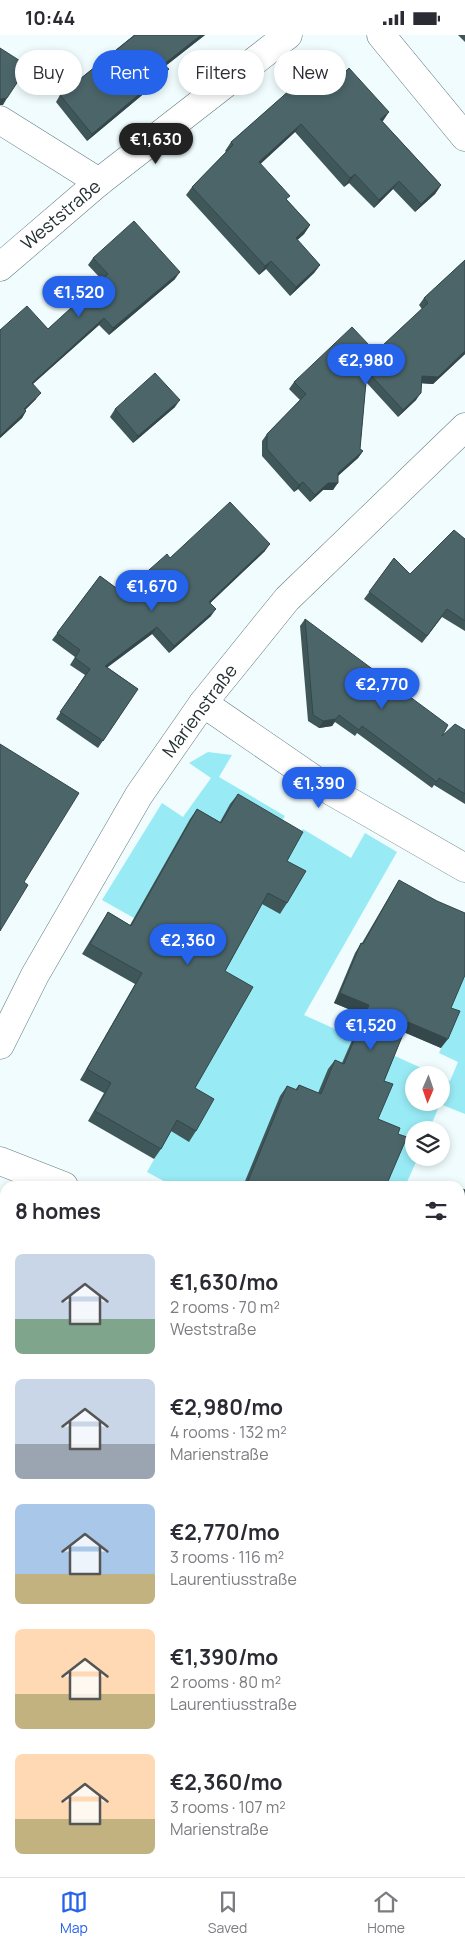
<!DOCTYPE html>
<meta charset="utf-8">
<style>
:root{--surface:#fff;--page:#f2f2f3;--text:#2b2b33;--muted:#7c7c81;--line:#e1e1e2;--accent:#2563eb}
body{margin:0;font-family:Manrope,sans-serif;background:var(--page);color:var(--text);height:100vh;display:flex;flex-direction:column;font-size:19px;white-space:nowrap}
*{box-sizing:border-box;margin:0}
p{font-size:16px;color:var(--muted)}
.icon{flex:none;width:28px;height:28px;fill:none;stroke:currentColor;stroke-width:2;stroke-linecap:round;stroke-linejoin:round}
.map{position:relative;flex:1;overflow:hidden}
.panel{position:absolute;left:0px;top:1146px;width:465px;height:696px;display:flex;flex-direction:column;background:var(--surface);border-radius:15px 15px 0 0;box-shadow:0 2px 8px #0003}
.panel>*{flex:none}
.hud{position:absolute;left:15px;top:15px;width:435px;height:45px;display:flex;gap:10px}
.needle{width:32px;rotate:182deg}
.tools{position:absolute;left:405px;top:1031px;display:grid;gap:10px}
.tools a{display:grid;place-items:center;width:45px;height:45px;border-radius:50%;background:var(--surface);box-shadow:0 2px 8px #0003;font-size:25px}
.price{position:absolute;translate:-50% -42px;padding:0 11px;border-radius:18px;background:var(--accent);color:#fff;font-size:16px;line-height:32px;filter:drop-shadow(0 1px 2px #0008)}
.price::after{content:'';position:absolute;left:50%;top:30px;width:15px;height:11px;margin-left:-8px;background:inherit;clip-path:polygon(0 0,100% 0,50% 100%)}
.price.on{background:#222;color:#fff}
ul{padding:0;list-style:none}
li{display:flex;align-items:center;gap:15px;height:125px;padding:0 15px}
li span{display:grid;place-items:center;flex:none;width:140px;height:100px;border-radius:8px;color:#555}
li>.icon{margin-inline-start:auto}
span .icon{width:60px;height:60px;fill:#fffc;stroke-width:1}
li b{font-size:21px}
h2{display:flex;justify-content:space-between;align-items:center;height:60px;padding:0 15px;font-size:21px}
.chip{padding:0 18px;border-radius:22px;background:var(--surface);box-shadow:0 2px 8px #0003;font-size:18px;line-height:45px}
.chip.on{background:var(--accent);color:#fff}
.status{display:flex;justify-content:space-between;align-items:center;height:35px;padding:0 25px;background:var(--surface);direction:ltr}
.status svg{height:14px;fill:currentColor}
.tab-bar{display:flex;justify-content:space-around;align-items:center;height:70px;border-top:1px solid var(--line);background:var(--surface);font-size:14px;color:var(--muted)}
.tab-bar a{display:grid;justify-items:center;gap:2px}
.tab-bar .on{color:var(--accent)}
.map>svg:first-child{display:block}
.green{fill:#98ebf5}
.lines{fill:none;stroke-linecap:round;stroke-linejoin:round}
.minor-casing{stroke:#627c80;stroke-width:29}
.minor{stroke:#fff;stroke-width:28}
.wall{fill:#40575a}
.shaded-wall{fill:#34474a}
.building{fill:#4b6569;stroke:#34474a}
.labels{text-anchor:middle;stroke-width:5;stroke-linejoin:round;paint-order:stroke}
.street-label{font-size:18px;fill:#253032;stroke:#fff}
</style>
<div class="status"><b>10:44</b><svg viewBox="0 0 49 12"><path d="M0 12V9h3v3zM5 12V6h3v6zM10 12V3h3v9zM15 12V0h3v12zM26 1h20v11H26zM47 4h2v5h-2z"/></svg></div>
<div class="map">
<svg width="465" height="1842" viewBox="0 0 465 1842">
<rect width="100%" height="100%" fill="#f0fcfd"/>
<g class="green">
<polygon points="208,717 232,720 219,742 285,781 276,796 214,798 134,883 102,865 162,768 183,782 211,743 189,728"/>
<polygon points="303,794 351,823 365,798 397,817 304,980 437,1040 414,1040 414,1068 441,1068 441,1042 450,1046 458,1027 439,1018 453,986 431,977 465,934 465,1079 440,1069 429,1095 414,1095 414,1122 418,1123 405,1151 173,1151 147,1137 188,1063 217,946 261,868 280,879 280,836"/>
</g>
<g class="lines">
<defs>
<g id="minor">
<polyline points="381,0 465,102"/>
<polyline points="0,85 99,147"/>
<polyline points="0,232 99,147 288,0"/>
<polyline points="203,668 331,756 465,833"/>
<polyline points="0,1010 35,940 139,760 203,668 287,564 465,392"/>
<polyline points="0,1126 64,1151"/>
<polyline points="460,1316 465,1318"/>
<polyline points="460,1468 465,1469"/>
<polyline points="0,1491 5,1490"/>
<polyline points="151,1838 151,1842"/>
</g>
</defs>
<use href="#minor" class="minor-casing"/>
<use href="#minor" class="minor"/>
</g>
<g class="wall">
<polygon points="134,0 205,0 165,31 165,41 87,106 56,67 60,60"/>
<polygon points="458,0 465,0 465,7"/>
<polygon points="325,24 441,150 435,159 415,177 393,154 374,173 349,148 344,152 295,97 260,129 287,165 310,190 304,199 297,205 320,230 314,238 290,261 266,234 259,240 186,160 192,152 226,117 225,116 231,107"/>
<polygon points="93,223 175,244 109,300 99,290 33,349 36,364 25,375 26,376 22,383 0,403 0,295 48,294 102,245 88,230"/>
<polygon points="465,225 465,319 433,349 421,348 416,365 398,382 366,347 360,414 363,416 358,423 338,441 333,455 323,455 310,467 298,454 294,457 262,421 262,406 267,399 300,365 289,354 294,347 368,324 422,274 419,270 424,263"/>
<polygon points="175,372 133,408 110,382 115,374"/>
<polygon points="465,504 465,596 442,582 422,608 364,564 394,523 410,539"/>
<polygon points="265,516 210,568 211,581 169,618 152,599 107,632 138,654 98,713 56,684 85,640 70,630 75,622 52,605 100,541 123,558 170,523"/>
<polygon points="305,584 442,701 465,695 465,769 434,750 432,753 357,698 355,701 335,687 332,691 319,693 308,686 300,591"/>
<polygon points="238,759 287,826 287,868 280,879 262,869 225,936 195,1053 196,1096 189,1107 171,1096 161,1114 154,1124 88,1086 104,1058 80,1045 135,949 82,919 101,888 108,877 130,890 190,784 197,774 220,787 230,769"/>
<polygon points="399,845 451,973 441,1013 404,997 384,1046 378,1084 398,1099 386,1151 243,1151 280,1061 287,1051 295,1055 299,1050 318,1058 328,1034 335,1025 342,1028 363,980 334,968 355,918 361,908 362,908 393,855"/>
<polygon points="52,1838 114,1838 113,1839 102,1842 53,1842"/>
<polygon points="208,1838 314,1838 314,1842 203,1842 204,1841 209,1840"/>
</g>
<g class="shaded-wall">
<polygon points="201,0 205,0 158,37 163,30"/>
<polygon points="169,34 165,41 87,106 92,99"/>
<polygon points="7,63 3,70 0,70 0,64"/>
<polygon points="389,77 383,86 374,93 380,84"/>
<polygon points="301,89 295,97 253,136 259,127"/>
<polygon points="355,139 349,148 344,152 350,143"/>
<polygon points="399,146 393,154 374,173 379,165"/>
<polygon points="441,150 435,159 415,177 421,169"/>
<polygon points="310,190 304,199 290,212 296,203"/>
<polygon points="271,226 266,234 259,240 265,231"/>
<polygon points="320,230 314,238 290,261 296,252"/>
<polygon points="180,237 175,244 109,300 113,293"/>
<polygon points="104,283 99,290 27,354 32,348"/>
<polygon points="465,316 465,319 433,349 417,348 422,341"/>
<polygon points="41,358 36,364 20,380 24,374"/>
<polygon points="421,358 416,365 398,382 403,375"/>
<polygon points="180,365 175,372 133,408 138,401"/>
<polygon points="26,376 22,383 0,403 0,401"/>
<polygon points="363,416 358,423 333,445 338,438"/>
<polygon points="303,447 298,454 294,457 299,450"/>
<polygon points="328,448 338,448 333,455 323,455 310,467 315,460"/>
<polygon points="270,509 265,516 204,574 209,567"/>
<polygon points="216,574 211,581 169,618 174,611"/>
<polygon points="157,592 152,599 100,638 105,631"/>
<polygon points="336,684 332,691 319,693 323,686"/>
<polygon points="340,958 369,970 363,980 334,968"/>
<polygon points="408,987 448,1004 441,1013 401,996"/>
<polygon points="460,1232 465,1234 465,1245 460,1243"/>
<rect x="0" y="1281" width="5" height="7"/>
<polygon points="5,1823 5,1831 0,1833 0,1824"/>
<polygon points="87,1838 114,1838 113,1839 102,1842 71,1842"/>
</g>
<g class="building">
<polygon points="135,0 201,0 163,30 169,34 92,99 60,60"/>
<polygon points="0,13 28,31 7,63 0,64"/>
<polygon points="325,24 341,41 349,33 389,77 380,84 441,150 421,169 399,146 379,165 355,139 350,143 301,89 259,127 290,161 286,164 310,190 296,203 320,230 296,252 271,226 265,231 192,152 233,110 231,107"/>
<polygon points="134,186 180,237 113,293 104,283 32,348 41,358 24,374 26,376 0,401 0,295 27,271 48,294 108,239 93,223"/>
<polygon points="465,225 465,316 438,342 422,341 421,358 403,375 367,336 360,414 363,416 338,438 338,448 328,448 315,460 303,447 299,450 267,414 267,399 306,359 294,347 352,292 369,310 368,324 428,268 424,263"/>
<polygon points="155,338 180,365 138,401 115,374"/>
<polygon points="230,467 270,509 209,567 216,574 174,611 157,592 105,631 138,654 103,706 60,677 90,634 75,623 80,615 57,598 100,541 123,558 167,519 170,523"/>
<polygon points="454,495 465,504 465,586 447,574 427,601 369,557 394,523 410,539"/>
<polygon points="305,584 448,690 442,701 455,689 465,695 465,759 439,743 437,747 362,691 359,695 339,680 336,684 323,686 313,680"/>
<polygon points="0,709 79,758 24,847 28,850 0,896"/>
<polygon points="238,759 303,797 287,826 306,836 287,868 268,858 225,936 253,952 195,1053 214,1064 196,1096 177,1085 161,1114 95,1076 111,1048 87,1034 142,938 90,909 108,877 131,891 197,774 221,788"/>
<polygon points="399,845 437,866 465,878 465,940 451,973 460,976 448,1004 408,987 384,1046 393,1049 378,1084 400,1093 398,1099 407,1102 386,1151 246,1151 287,1051 297,1055 299,1050 321,1059 335,1025 344,1029 369,970 340,958 361,908 363,909"/>
<polygon points="449,1148 456,1151 447,1151"/>
<polygon points="460,1153 465,1155 465,1234 460,1232"/>
<rect x="0" y="1231" width="5" height="50"/>
<polygon points="5,1544 5,1823 0,1824 0,1546"/>
<polygon points="62,1838 87,1838 71,1842 63,1842"/>
<polygon points="215,1838 314,1838 314,1842 204,1842 204,1841 215,1839"/>
</g>
<g class="labels">
<g class="street-label">
<text transform="translate(61 180) rotate(-40)" y="6">Weststraße</text>
<text transform="translate(200 676) rotate(-53)" y="6">Marienstraße</text>
</g>
</g>
</svg>
<div class="tools">
<a><svg class="needle" viewBox="-14 -14 28 28"><path d="M0-13l5 13h-10z" fill="#e53935"/><path d="M0 13l5-13h-10z" fill="#7c7c81"/></svg></a>
<a><svg class="icon" aria-label="layers" viewBox="0 0 24 24"><path d="M12 4l9 5-9 5-9-5zM3 14l9 5 9-5"/></svg></a>
</div>
<b class="price on" style="left:156px;top:130px">€1,630</b>
<b class="price" style="left:79px;top:283px">€1,520</b>
<b class="price" style="left:366px;top:351px">€2,980</b>
<b class="price" style="left:152px;top:577px">€1,670</b>
<b class="price" style="left:382px;top:675px">€2,770</b>
<b class="price" style="left:319px;top:774px">€1,390</b>
<b class="price" style="left:188px;top:931px">€2,360</b>
<b class="price" style="left:371px;top:1016px">€1,520</b>
<div class="hud">
<a class="chip">Buy</a>
<a class="chip on">Rent</a>
<a class="chip">Filters</a>
<a class="chip">New</a>
</div>
<section class="panel">
<h2>8 homes<svg class="icon" aria-label="filters" viewBox="0 0 24 24"><path d="M4 7h16M4 17h16"/><circle cx="9" cy="7" r="2"/><circle cx="15" cy="17" r="2"/></svg></h2>
<ul>
<li><span style="background:linear-gradient(#c9d6e8 65%,#7fa58c 0)"><svg class="icon" aria-label="home" viewBox="0 0 24 24"><path d="M3 11l9-7 9 7M6 9v11h12V9"/></svg></span><div><b>€1,630/mo</b><p>2 rooms · 70 m²</p><p>Weststraße</p></div></li>
<li><span style="background:linear-gradient(#c9d6e8 65%,#9aa5b1 0)"><svg class="icon" aria-label="home" viewBox="0 0 24 24"><path d="M3 11l9-7 9 7M6 9v11h12V9"/></svg></span><div><b>€2,980/mo</b><p>4 rooms · 132 m²</p><p>Marienstraße</p></div></li>
<li><span style="background:linear-gradient(#a9c7e8 70%,#c2b280 0)"><svg class="icon" aria-label="home" viewBox="0 0 24 24"><path d="M3 11l9-7 9 7M6 9v11h12V9"/></svg></span><div><b>€2,770/mo</b><p>3 rooms · 116 m²</p><p>Laurentiusstraße</p></div></li>
<li><span style="background:linear-gradient(#ffd9b3 65%,#c2b280 0)"><svg class="icon" aria-label="home" viewBox="0 0 24 24"><path d="M3 11l9-7 9 7M6 9v11h12V9"/></svg></span><div><b>€1,390/mo</b><p>2 rooms · 80 m²</p><p>Laurentiusstraße</p></div></li>
<li><span style="background:linear-gradient(#ffd9b3 65%,#c2b280 0)"><svg class="icon" aria-label="home" viewBox="0 0 24 24"><path d="M3 11l9-7 9 7M6 9v11h12V9"/></svg></span><div><b>€2,360/mo</b><p>3 rooms · 107 m²</p><p>Marienstraße</p></div></li>
</ul>
</section>
</div>
<nav class="tab-bar">
<a class="on"><svg class="icon" aria-label="map" viewBox="0 0 24 24"><path d="M3 6l6-2 6 2 6-2v14l-6 2-6-2-6 2zM9 4v14M15 6v14"/></svg>Map</a>
<a><svg class="icon" aria-label="saved" viewBox="0 0 24 24"><path d="M7 4h10v16l-5-4-5 4z"/></svg>Saved</a>
<a><svg class="icon" aria-label="home" viewBox="0 0 24 24"><path d="M3 11l9-7 9 7M6 9v11h12V9"/></svg>Home</a>
</nav>
